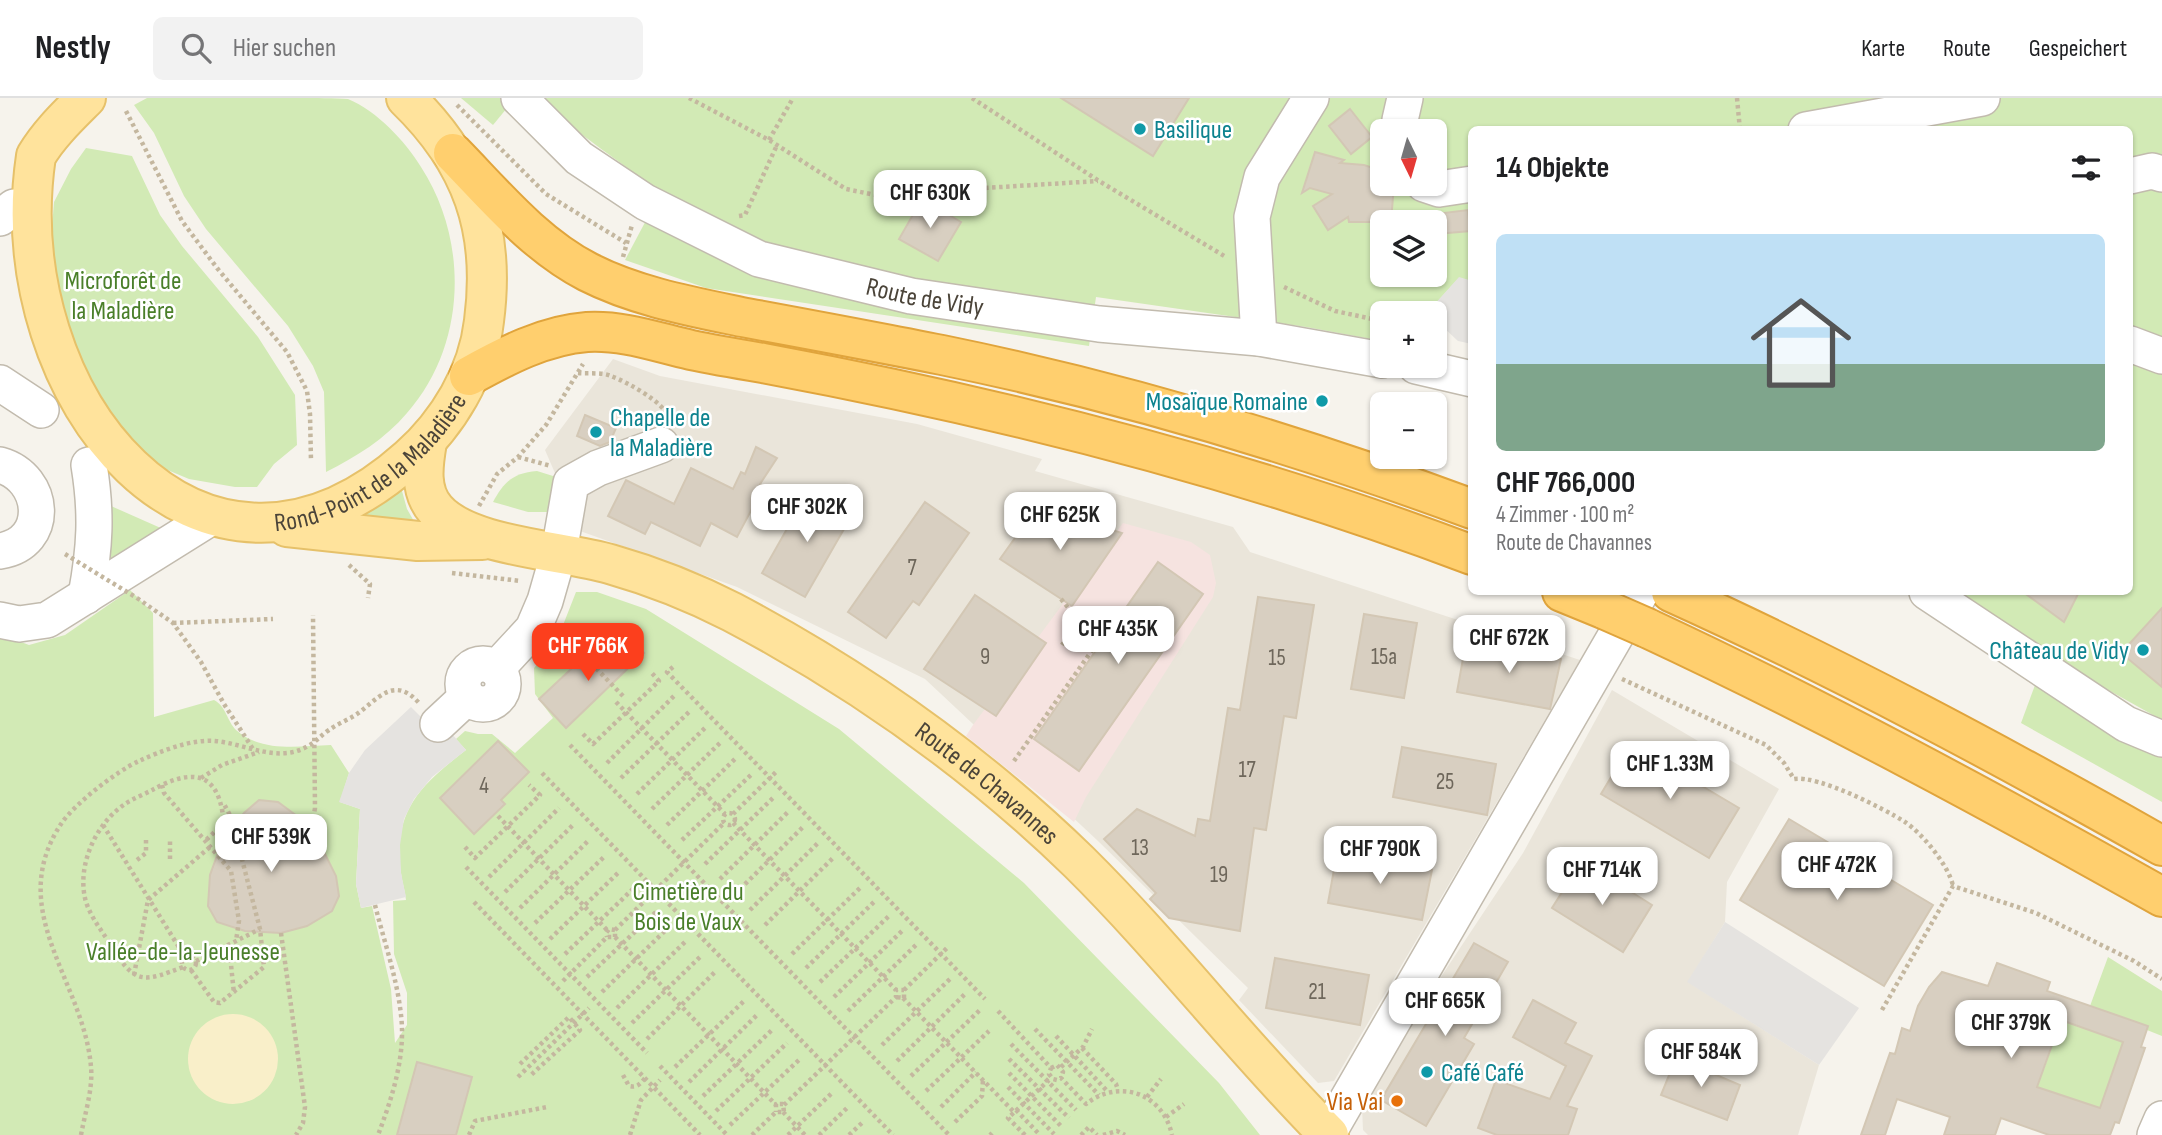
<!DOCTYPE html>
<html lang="de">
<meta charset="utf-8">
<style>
:root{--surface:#fff;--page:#f2f2f2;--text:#202124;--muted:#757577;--line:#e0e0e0;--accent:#fc3f1d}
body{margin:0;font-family:"Sofia Sans Condensed",sans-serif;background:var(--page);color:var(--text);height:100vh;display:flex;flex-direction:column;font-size:26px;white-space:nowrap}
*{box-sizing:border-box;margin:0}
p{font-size:23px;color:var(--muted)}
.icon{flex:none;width:38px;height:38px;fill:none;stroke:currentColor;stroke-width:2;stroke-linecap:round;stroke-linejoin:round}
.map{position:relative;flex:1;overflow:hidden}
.side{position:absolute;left:1468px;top:28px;width:665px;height:469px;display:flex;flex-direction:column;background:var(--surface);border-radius:10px;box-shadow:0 2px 5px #0004}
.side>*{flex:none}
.needle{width:46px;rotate:175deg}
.controls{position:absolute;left:1370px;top:21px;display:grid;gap:14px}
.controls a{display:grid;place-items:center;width:77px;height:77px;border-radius:10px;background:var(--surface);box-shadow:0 2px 5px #0004;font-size:35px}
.price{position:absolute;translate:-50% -60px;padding:0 16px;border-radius:14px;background:#fff;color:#222;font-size:23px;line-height:46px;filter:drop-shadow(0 2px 4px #0008)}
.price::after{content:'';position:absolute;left:50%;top:42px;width:21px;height:16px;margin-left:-10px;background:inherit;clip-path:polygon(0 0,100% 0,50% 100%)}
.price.active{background:var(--accent);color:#fff}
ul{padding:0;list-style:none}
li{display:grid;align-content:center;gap:14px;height:371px;padding:0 28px}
li span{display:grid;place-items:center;height:217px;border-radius:10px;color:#555}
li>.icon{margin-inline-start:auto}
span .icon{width:126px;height:126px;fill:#fffc;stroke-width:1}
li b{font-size:30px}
h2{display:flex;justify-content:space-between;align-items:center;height:84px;padding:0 28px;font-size:30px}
header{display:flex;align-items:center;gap:42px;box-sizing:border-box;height:98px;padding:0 35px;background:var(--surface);border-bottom:2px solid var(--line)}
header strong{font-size:33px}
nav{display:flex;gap:38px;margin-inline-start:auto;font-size:24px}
.search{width:490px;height:63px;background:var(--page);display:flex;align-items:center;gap:18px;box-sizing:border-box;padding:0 24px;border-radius:10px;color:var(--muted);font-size:26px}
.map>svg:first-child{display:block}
.residential{fill:#eae5da}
.medical{fill:#f6e3e0}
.green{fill:#d2eab5;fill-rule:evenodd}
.sand{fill:#f9efc9}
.parking{fill:#e5e3e0}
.building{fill:#d8cfc1;stroke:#d3c7b4;stroke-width:2;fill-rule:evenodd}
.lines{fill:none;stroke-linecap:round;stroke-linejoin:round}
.minor-casing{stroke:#c2bbae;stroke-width:38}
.major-casing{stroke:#e6c16a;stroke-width:42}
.highway-casing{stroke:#e0a43c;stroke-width:42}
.path{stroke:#c4b79f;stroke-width:4.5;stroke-dasharray:3.5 3.5;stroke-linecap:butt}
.minor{stroke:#fff;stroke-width:35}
.major{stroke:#ffe39c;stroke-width:38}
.highway{stroke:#ffcf6e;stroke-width:38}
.highway-bridge-casing{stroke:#e0a43c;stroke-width:42;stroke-linecap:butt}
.path-bridge{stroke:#c4b79f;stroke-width:4.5;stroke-dasharray:3.5 3.5;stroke-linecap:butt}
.highway-bridge{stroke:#ffcf6e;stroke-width:38}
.culture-dot{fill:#0f9aa8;stroke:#fff;stroke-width:2.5}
.food-dot{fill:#e8710a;stroke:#fff;stroke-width:2.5}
.labels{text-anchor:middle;stroke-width:5;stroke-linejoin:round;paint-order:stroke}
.number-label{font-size:23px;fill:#6e675b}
.culture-label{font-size:26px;fill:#0d838f;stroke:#fff;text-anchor:start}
.park-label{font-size:26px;fill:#4a7f2a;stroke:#fff}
.street-label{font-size:26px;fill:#4b4439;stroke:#fff}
.food-label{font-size:26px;fill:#c56008;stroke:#fff;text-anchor:end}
</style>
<header>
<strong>Nestly</strong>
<div class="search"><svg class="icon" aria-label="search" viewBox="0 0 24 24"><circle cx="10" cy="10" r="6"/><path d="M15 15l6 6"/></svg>Hier suchen</div>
<nav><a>Karte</a><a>Route</a><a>Gespeichert</a></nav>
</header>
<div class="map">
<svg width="2162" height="1037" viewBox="0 0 2162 1037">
<rect width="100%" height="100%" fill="#f6f3ec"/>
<g class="residential">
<polygon points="613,261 660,278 917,326 1042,361 1035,373 1233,429 1250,454 1580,562 1334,983 1318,985 1239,902 1248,890 1098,743 925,581 737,489 580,433 545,352"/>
<polygon points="1612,592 1779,691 1727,784 1725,824 1688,884 1819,967 1798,1037 1368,1037 1363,1032 1362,1009 1419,912 1523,755"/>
</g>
<polygon class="medical" points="1123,425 1191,444 1210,457 1216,485 1213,499 1086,699 1074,724 966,638 973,627"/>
<g class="green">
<path d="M147,0C199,0 250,0 301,0C314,0 336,0 348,1C377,13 405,43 421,69C469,143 467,247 407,315C385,341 356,359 326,374L324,294L313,268L288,228L206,131L184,98L154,35L134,7Z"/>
<polygon points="461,0 501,0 507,10 493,27"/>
<path d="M544,0H2162V59L2130,68V32H1472V183L1459,180L1434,207L1431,215H1382V243L1306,229L1096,199L1089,248L706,190L625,162L659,98C650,89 641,80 630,72C600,49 568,30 544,0ZM1382,33H1435V86H1382ZM1382,124H1435V177H1382Z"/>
<polygon points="86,50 132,58 160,117 182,148 258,239 295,297 297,347 274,366 257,389 235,389 189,381 146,363 44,228 54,104 71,71"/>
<polygon points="2162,67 2162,622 2049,559 1955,494 2130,494 2130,90"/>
<path d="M537,373L553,378L560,384L548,414H528L493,404C504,384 513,375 537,373Z"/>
<polygon points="400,393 402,393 407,411 419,432 362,418"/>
<polygon points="111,408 163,431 109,469 110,409"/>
<path d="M130,492L153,515L154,619L214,602C226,608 227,623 236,632C262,655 300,648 331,647L349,675L340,704L360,711L356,786L361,810L372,808L391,891L395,945L407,927V895L394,856L393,803L406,802C405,793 402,784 401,775C392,713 421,687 466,652L456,641L465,633L478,636H492L515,655L553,620L535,596L534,570L556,545L576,494H597L646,511L839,631L1024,785L1219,985L1260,1037H0V536L29,547L65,537Z"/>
<polygon points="2035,587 2162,657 2162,704 2021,625"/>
<polygon points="2108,859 2162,893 2162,938 2147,932 2148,928 2090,908"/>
<polygon points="2061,922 2123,944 2100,1010 2028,986 2044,971"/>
</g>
<circle class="sand" cx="233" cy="961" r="45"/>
<g class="parking">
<polygon points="1459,179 1472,183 1472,246 1458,243 1442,228 1446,223 1434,207"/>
<polygon points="411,609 425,623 451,635 466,652 432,679 414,701 404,721 400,747 401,775 406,799 361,810 356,786 360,711 339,704 349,675 365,652"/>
<polygon points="1725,824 1859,910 1819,967 1687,884"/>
</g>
<g class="building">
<polygon points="1061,0 1189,0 1153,58"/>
<polygon points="1350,11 1372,39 1351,56 1329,28"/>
<polygon points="1315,54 1344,62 1340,65 1364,67 1382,73 1382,86 1394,86 1391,124 1349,124 1348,119 1328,132 1313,108 1332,96 1310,90 1302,95"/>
<polygon points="922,101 961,124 938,163 899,141"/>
<polygon points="1468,112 1470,133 1437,136 1435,116"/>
<polygon points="585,317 616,330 610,344 600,348 577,338"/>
<polygon points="756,349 777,360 760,386 764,388 737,439 711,425 700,448 651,424 645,436 608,418 626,382 674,406 691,370 733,391 741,374 745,376"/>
<polygon points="809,392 852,417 805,499 762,475"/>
<polygon points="925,404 969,435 919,507 913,503 886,540 848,514"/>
<polygon points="1037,409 1122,435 1072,508 1000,461"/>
<polygon points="1158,464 1203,496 1079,673 1034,641"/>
<polygon points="2023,494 2079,494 2064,524"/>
<polygon points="975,497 1046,545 996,618 924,571"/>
<polygon points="1258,499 1314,507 1296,620 1284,618 1266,732 1254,730 1240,833 1169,820 1150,801 1156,795 1104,741 1137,711 1195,738 1198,721 1210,723 1228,610 1240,612"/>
<polygon points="2162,510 2162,589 2121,555"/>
<polygon points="1364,516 1417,525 1404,600 1351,591"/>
<polygon points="628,539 644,555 566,630 539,601 584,559 595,571"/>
<polygon points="1466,544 1561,561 1550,611 1457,594"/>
<polygon points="498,643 529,674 501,702 505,706 474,736 440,700"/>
<polygon points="1631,646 1739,710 1709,760 1601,696"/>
<polygon points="1402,649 1496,666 1487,717 1393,699"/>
<polygon points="259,702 278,704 301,721 318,742 336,778 339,798 332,813 307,828 281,835 245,833 217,824 208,808 210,777 218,755 227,737 244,715"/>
<polygon points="1789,721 1933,807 1884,888 1740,802"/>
<polygon points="1337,755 1432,772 1422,822 1328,805"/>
<polygon points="1582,763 1652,807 1623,854 1552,810"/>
<polygon points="1474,845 1508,864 1464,940 1474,946 1426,1028 1381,1002"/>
<polygon points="1275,860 1369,877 1360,927 1266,910"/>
<path d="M1997,865L2050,884L2047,893L2148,928L2141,949L2145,950L2119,1025L2115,1024L2110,1037H2049L2001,1020L1995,1037H1944L1950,1019L1897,1001L1885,1037H1861L1890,955L1895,956L1902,930L1910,933L1918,908L1929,889L1942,874L1988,888ZM2061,922L2123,944L2100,1010L2037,989Z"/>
<polygon points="1533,902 1576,925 1565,945 1592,958 1567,1008 1577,1011 1568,1037 1497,1037 1478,1030 1496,982 1550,1001 1566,968 1513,939"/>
<polygon points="1676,960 1740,987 1727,1022 1661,997"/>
<polygon points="417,964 472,979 456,1037 397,1037"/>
</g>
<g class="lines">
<defs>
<g id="minor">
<path id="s1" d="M519,0L579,60L645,104L759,161L911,198L1099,226L1259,240L1382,262"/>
<polyline points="1806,32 1982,0"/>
<polyline points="1401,33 1400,22 1405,0"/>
<polyline points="2130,78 2152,73 2162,76"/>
<polyline points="1424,86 1439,91 1472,86"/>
<polyline points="0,120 14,109"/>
<polyline points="1259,240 1252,119 1262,79 1311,0"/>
<polyline points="2130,246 2162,258"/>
<polyline points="1416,268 1472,281"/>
<polyline points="0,285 41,312"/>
<path d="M0,367C46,380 51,445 0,453"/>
<polyline points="1927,494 2126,626 2162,641"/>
<path d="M86,498C95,449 97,416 89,367"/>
<polyline points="0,522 19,526 47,522 207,422"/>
<circle cx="483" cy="586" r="20"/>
<polyline points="496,571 533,531 545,503 559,454 571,385 598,370 661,347"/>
<polyline points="438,626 467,599"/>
<polyline points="1327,1037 1641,494"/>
<polyline points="2155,1037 2162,1021"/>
</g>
<g id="major">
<path id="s2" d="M86,0C68,18 49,36 36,58C0,299 202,545 409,360C448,325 478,276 484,223C496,132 472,64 406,0"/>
<path id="s3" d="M427,344C423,367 419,393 436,412C468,449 562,452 610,466C652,478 693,494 732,514C859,581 976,664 1079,764C1167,851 1242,950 1329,1037"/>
<polyline points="287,429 418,443 482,442"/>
</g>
<g id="highway">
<path d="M453,55C495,98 534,146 588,174C637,199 694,209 747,220C812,232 877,244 942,257C1123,294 1299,347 1472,411"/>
<path d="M469,278C505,258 545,237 587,234C623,232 656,244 691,252C715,257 739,261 763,265C1005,310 1242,370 1472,457"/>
<polyline points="1562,494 1606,512"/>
<path d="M1671,494C1839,570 2001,657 2162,748"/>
<path d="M1647,530C1823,612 1993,704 2162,799"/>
</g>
</defs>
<use href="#minor" class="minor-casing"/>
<use href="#major" class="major-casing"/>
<use href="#highway" class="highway-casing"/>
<g class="path">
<polyline points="689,0 769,42 846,91 885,99 936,93 1098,83"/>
<polyline points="972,0 1099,83 1226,159"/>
<polyline points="1737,0 1740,32"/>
<polyline points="457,7 546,96 626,145"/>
<polyline points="126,13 182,123 217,170 287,254 307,293 310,316 311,363"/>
<polyline points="769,42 793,0"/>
<polyline points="739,118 745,117 777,47"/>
<polyline points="623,159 632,127"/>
<polyline points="1284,189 1335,213 1382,223"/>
<path d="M578,275C589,276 602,274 611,278C627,284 664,304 668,319"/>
<polyline points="518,359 551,368"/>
<polyline points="479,408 497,376 518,359 546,327 583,266"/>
<polyline points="349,467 370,486 368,500"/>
<polyline points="452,475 521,483"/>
<polyline points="137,500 173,525 201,564 224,606 253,651"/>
<polyline points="1061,501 1071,513 1068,538 1062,547"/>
<polyline points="173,525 273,521"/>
<polyline points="673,569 667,574 985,901"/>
<path d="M1622,581L1766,647L1784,665L1794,681C1818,677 1883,710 1905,724C1922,735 1949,768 1953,788"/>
<polyline points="623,598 586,560 624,525"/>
<polyline points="616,604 725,716"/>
<polyline points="583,636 593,646 659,583 650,573"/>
<polyline points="570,647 949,1037"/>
<polyline points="1014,663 1093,551 1096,553"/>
<polyline points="607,665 676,596"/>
<polyline points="542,675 893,1037"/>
<polyline points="201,680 222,667 259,654"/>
<polyline points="621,680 691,612"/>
<polyline points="162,687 164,695 231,773 239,823 236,843"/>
<polyline points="637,696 707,628"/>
<polyline points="652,711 722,643"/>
<circle cx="729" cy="721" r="6"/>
<polyline points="733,716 776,674"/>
<polyline points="498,718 607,832"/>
<polyline points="733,725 896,892"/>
<polyline points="103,727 185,859"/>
<polyline points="667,727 737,659"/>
<polyline points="311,734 315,710 313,517"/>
<polyline points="682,742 753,675"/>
<polyline points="465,749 475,760 540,697 529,687"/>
<polyline points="170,761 170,742"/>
<polyline points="137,762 146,755 146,742"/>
<polyline points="705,766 775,698"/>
<polyline points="466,769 647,955"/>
<polyline points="489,779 559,710"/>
<polyline points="720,781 789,713"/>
<polyline points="505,794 574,726"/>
<polyline points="735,796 804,728"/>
<polyline points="474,804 700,1037"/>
<path d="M375,807C384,843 397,880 401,917C406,958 392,1000 378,1037"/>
<polyline points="520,810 589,742"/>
<polyline points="750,812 819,744"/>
<polyline points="535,825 605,758"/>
<polyline points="765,827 834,759"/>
<polyline points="615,832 724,725"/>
<polyline points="281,835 305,1009 303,1025 296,1037"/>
<polyline points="615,839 776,1007"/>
<polyline points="550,841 620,773"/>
<polyline points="229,847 234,896"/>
<polyline points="565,856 635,789"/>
<polyline points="792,856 862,788"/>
<circle cx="189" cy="865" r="7"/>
<polyline points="196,863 260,831"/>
<path d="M183,869C146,883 136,888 113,851C104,835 92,822 86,804C76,769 95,726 125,706C134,700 145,696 154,691C167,684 185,676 200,680C219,686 222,709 224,725L205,743"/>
<polyline points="806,870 876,802"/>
<polyline points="191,872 214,904 220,905 264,869 260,831 231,719 224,706"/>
<polyline points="134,877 148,802 210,749"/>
<polyline points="587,879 657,813"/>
<polyline points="563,883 607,839 615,839 615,832 609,831 606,835 607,839"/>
<polyline points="820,884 890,817"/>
<polyline points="904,892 947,850"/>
<polyline points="602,894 671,827"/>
<polyline points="834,899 904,831"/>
<polyline points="903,900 1014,1014"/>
<polyline points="617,910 686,843"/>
<polyline points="1882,912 1953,788 2036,815 2134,863 2162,881"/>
<polyline points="848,913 917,846"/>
<path d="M998,913L1051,970L1049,976L1053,981L1057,982L1061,980L1086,1006C1119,980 1163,995 1172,1037"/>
<polyline points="632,925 701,858"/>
<polyline points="1035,931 1099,997"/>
<polyline points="1056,938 1108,994"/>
<polyline points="647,941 716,873"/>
<polyline points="1011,946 1076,1012"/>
<polyline points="882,947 951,880"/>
<polyline points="1082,950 1116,986 1118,992"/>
<polyline points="1009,961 1069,1020"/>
<polyline points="897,963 966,895"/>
<polyline points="520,966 569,919 580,932 531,977"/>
<polyline points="660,968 727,1037"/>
<polyline points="675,969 744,903"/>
<polyline points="1061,969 1083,949 1092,931"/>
<polyline points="1051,970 1057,967 1063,974 1061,980"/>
<polyline points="1009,975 1061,1028"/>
<path d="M623,977L629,988C637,990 640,986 645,980"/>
<polyline points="911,978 981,911"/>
<polyline points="518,979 589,910"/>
<polyline points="689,984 758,916"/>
<polyline points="1008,989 1054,1036"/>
<polyline points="926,993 989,933"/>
<polyline points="703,998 773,931"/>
<polyline points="1147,999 1161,981"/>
<polyline points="784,1007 896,899 896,892 904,892 904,900 896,899"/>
<polyline points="941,1009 976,974"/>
<polyline points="1016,1012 1040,1037"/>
<polyline points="716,1013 787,945"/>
<polyline points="783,1014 805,1037"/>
<polyline points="1166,1019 1184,1006"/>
<polyline points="955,1024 982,998 983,982"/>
<polyline points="730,1027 801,960"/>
<path d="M81,1037C85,1015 93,991 91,969C84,883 4,813 61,726C74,706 117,673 139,663C161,653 191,641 215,643C247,646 278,666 308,648C316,644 321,637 329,632C337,626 348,622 357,616C378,601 394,577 419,605"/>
<polyline points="469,1037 475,1023 547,1009"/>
<polyline points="630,1037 641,1002 660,982"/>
<polyline points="752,1037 776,1014 784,1014 783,1006 776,1006 776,1014"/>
<polyline points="788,1037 833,994"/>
<polyline points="819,1037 848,1009"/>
<polyline points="849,1037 863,1024"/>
<polyline points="990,1037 992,1035"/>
<polyline points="1025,1037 1008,1020 1049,982"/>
<polyline points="1081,1037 1089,1029 1097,1037"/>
<polyline points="1103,1037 1117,1033 1125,1037"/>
</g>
<use href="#minor" class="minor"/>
<use href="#major" class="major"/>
<use href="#highway" class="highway"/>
<defs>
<polyline id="highway-bridge" points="1606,512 1647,530"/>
</defs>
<use href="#highway-bridge" class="highway-bridge-casing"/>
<polyline class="path-bridge" points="65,456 137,500"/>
<use href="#highway-bridge" class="highway-bridge"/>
</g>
<g class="culture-dot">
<circle cx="1140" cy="31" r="7"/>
<circle cx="1322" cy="303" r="7"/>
<circle cx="596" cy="334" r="7"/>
<circle cx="2143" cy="552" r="7"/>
<circle cx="1427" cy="974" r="7"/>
</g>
<circle class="food-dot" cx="1397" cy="1003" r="7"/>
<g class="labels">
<g class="number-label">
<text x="912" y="477">7</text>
<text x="985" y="566">9</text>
<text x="1384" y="566">15a</text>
<text x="1277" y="567">15</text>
<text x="1247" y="679">17</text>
<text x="1445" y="691">25</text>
<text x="484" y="695">4</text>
<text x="1140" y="757">13</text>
<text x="1219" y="784">19</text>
<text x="1317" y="901">21</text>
</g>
<g class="culture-label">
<text x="1154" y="40">Basilique</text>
<text x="1308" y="312" text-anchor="end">Mosaïque Romaine</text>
<text x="610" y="328">Chapelle de<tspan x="610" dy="30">la Maladière</tspan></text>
<text x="2129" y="561" text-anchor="end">Château de Vidy</text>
<text x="1441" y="983">Café Café</text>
</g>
<g class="park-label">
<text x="123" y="191">Microforêt de<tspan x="123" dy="30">la Maladière</tspan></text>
<text x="688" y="802">Cimetière du<tspan x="688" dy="30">Bois de Vaux</tspan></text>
<text x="183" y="862">Vallée-de-la-Jeunesse</text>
</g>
<g class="street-label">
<text dy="9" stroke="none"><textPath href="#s1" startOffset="462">Route de Vidy</textPath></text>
<text dy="9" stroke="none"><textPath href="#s2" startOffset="688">Rond-Point de la Maladière</textPath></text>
<text dy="9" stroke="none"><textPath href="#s3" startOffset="695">Route de Chavannes</textPath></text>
</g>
<g class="food-label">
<text x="1383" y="1012">Via Vai</text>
</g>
</g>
</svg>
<div class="controls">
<a><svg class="needle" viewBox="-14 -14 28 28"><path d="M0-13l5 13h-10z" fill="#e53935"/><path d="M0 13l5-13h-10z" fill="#757577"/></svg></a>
<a><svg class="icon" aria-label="layers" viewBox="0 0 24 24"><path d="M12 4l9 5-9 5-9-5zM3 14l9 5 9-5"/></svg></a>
<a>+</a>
<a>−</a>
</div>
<b class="price" style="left:930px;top:132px">CHF 630K</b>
<b class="price" style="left:807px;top:446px">CHF 302K</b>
<b class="price" style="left:1060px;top:454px">CHF 625K</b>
<b class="price" style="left:1118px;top:568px">CHF 435K</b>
<b class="price" style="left:1509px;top:577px">CHF 672K</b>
<b class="price active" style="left:588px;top:585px">CHF 766K</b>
<b class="price" style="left:1670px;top:703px">CHF 1.33M</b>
<b class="price" style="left:271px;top:776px">CHF 539K</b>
<b class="price" style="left:1380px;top:788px">CHF 790K</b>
<b class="price" style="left:1837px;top:804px">CHF 472K</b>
<b class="price" style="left:1602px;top:809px">CHF 714K</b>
<b class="price" style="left:1445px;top:940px">CHF 665K</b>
<b class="price" style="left:2011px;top:962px">CHF 379K</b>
<b class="price" style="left:1701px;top:991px">CHF 584K</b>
<section class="side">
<h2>14 Objekte<svg class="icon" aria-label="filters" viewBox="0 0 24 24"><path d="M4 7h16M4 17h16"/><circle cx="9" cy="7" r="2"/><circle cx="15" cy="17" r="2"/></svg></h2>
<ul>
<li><span style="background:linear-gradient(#bfe0f5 60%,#7fa58c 0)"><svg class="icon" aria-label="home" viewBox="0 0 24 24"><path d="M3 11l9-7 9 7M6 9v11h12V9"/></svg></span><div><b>CHF 766,000</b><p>4 Zimmer · 100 m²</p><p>Route de Chavannes</p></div></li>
</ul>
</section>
</div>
